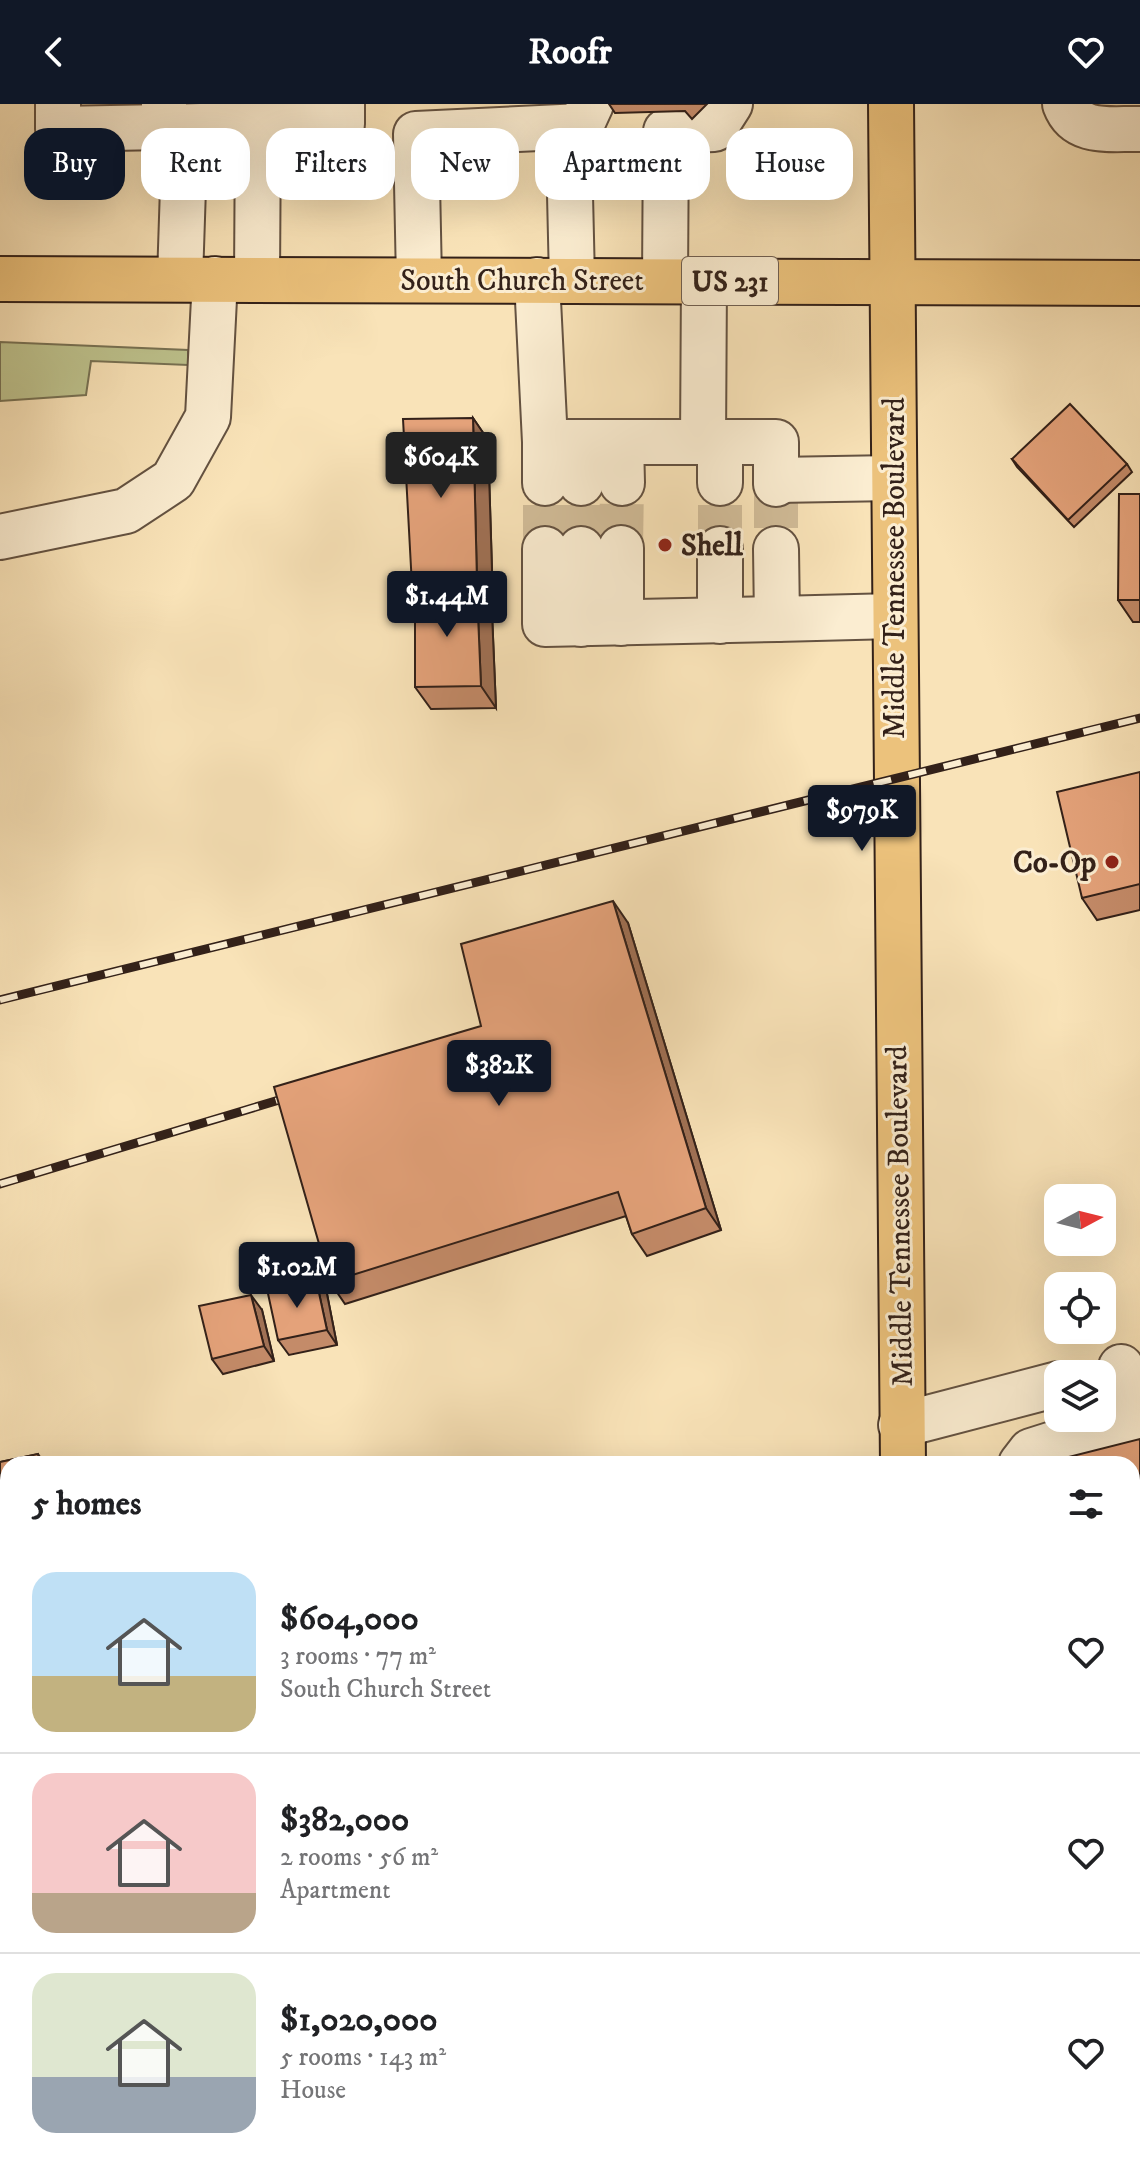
<!DOCTYPE html>
<meta charset="utf-8">
<style>
:root{--surface:#fff;--page:#f6f6f6;--text:#202124;--muted:#757577;--line:#e0e0e0;--accent:#111827}
body{margin:0;font-family:"IM FELL DW Pica",serif;background:var(--page);color:var(--text);height:100vh;display:flex;flex-direction:column;font-size:30px;white-space:nowrap}
*{box-sizing:border-box;margin:0}
p{font-size:26px;color:var(--muted)}
.icon{flex:none;width:44px;height:44px;fill:none;stroke:currentColor;stroke-width:2;stroke-linecap:round;stroke-linejoin:round}
.map{position:relative;flex:1;overflow:hidden}
.drawer{position:absolute;left:0px;top:1352px;width:1140px;height:712px;display:flex;flex-direction:column;background:var(--surface);border-radius:24px 24px 0 0;box-shadow:0 8px 32px #0002}
.drawer>*{flex:none}
.banner{position:absolute;left:24px;top:24px;width:1092px;height:72px;display:flex;gap:16px}
.needle{width:52px;rotate:83deg}
.tools{position:absolute;left:1044px;top:1080px;display:grid;gap:16px}
.tools a{display:grid;place-items:center;width:72px;height:72px;border-radius:16px;background:var(--surface);box-shadow:0 8px 32px #0002;font-size:40px}
.price{position:absolute;translate:-50% -68px;padding:0 18px;border-radius:8px;background:var(--accent);color:#fff;font-size:26px;line-height:52px;filter:drop-shadow(0 2px 4px #0008)}
.price::after{content:'';position:absolute;left:50%;top:48px;width:24px;height:18px;margin-left:-12px;background:inherit;clip-path:polygon(0 0,100% 0,50% 100%)}
.price.active{background:#222;color:#fff}
ul{padding:0;list-style:none}
li{display:flex;align-items:center;gap:24px;height:200px;padding:0 32px}
li+li{border-top:2px solid var(--line)}
li span{display:grid;place-items:center;flex:none;width:224px;height:160px;border-radius:24px;color:#555}
li>.icon{margin-inline-start:auto}
span .icon{width:96px;height:96px;fill:#fffc;stroke-width:1}
li b{font-size:34px}
h2{display:flex;justify-content:space-between;align-items:center;height:96px;padding:0 32px;font-size:34px}
.chip{padding:0 28px;border-radius:24px;background:var(--surface);box-shadow:0 8px 32px #0002;font-size:28px;line-height:72px}
.chip.active{background:var(--accent);color:#fff}
header{display:flex;justify-content:space-between;align-items:center;height:104px;padding:0 32px;background:var(--accent);color:#fff;font-size:36px;font-weight:700}
.map>svg:first-child{display:block}
.green{fill:#bec38e;stroke:#787254;stroke-width:2}
.lines{fill:none;stroke-linecap:round;stroke-linejoin:round}
.stream{stroke:#737f75;stroke-width:10}
.minor-tunnel{stroke:#d1bc98;stroke-width:44;stroke-dasharray:44 22;stroke-linecap:butt}
.minor-casing{stroke:#645241;stroke-width:48}
.major-casing{stroke:#332119;stroke-width:48}
.minor{stroke:#fbedd1;stroke-width:44}
.major{stroke:#ecc27c;stroke-width:44}
.rail-casing{stroke:#332119;stroke-width:9}
.rail{stroke:#fbedd1;stroke-width:6;stroke-dasharray:18;stroke-linecap:butt}
.wall{fill:#c48b69;stroke:#332119;stroke-width:2}
.shaded-wall{fill:#a07155;stroke:#332119;stroke-width:2}
.building{fill:#e4a27a;stroke:#332119;stroke-width:2}
.poi-dot{fill:#8f2418;stroke:#fbedd1;stroke-width:3}
.labels{text-anchor:middle;stroke-width:6;stroke-linejoin:round;paint-order:stroke}
.shield{fill:#fbedd1;stroke:#6f5e50;stroke-width:2}
.shield-label{font-size:28px;font-weight:bold;fill:#332119}
.street-label{font-size:30px;fill:#332119;stroke:#fbedd1}
.poi-label{font-size:30px;font-weight:bold;fill:#332119;stroke:#fbedd1;text-anchor:start}
</style>
<header><svg class="icon" aria-label="back" viewBox="0 0 24 24"><path d="M15 5l-7 7 7 7"/></svg>Roofr<svg class="icon" aria-label="heart" viewBox="0 0 24 24"><path d="M12 20l-8-8c-3-5 5-10 8-4 3-6 11-1 8 4z"/></svg></header>
<div class="map">
<svg width="1140" height="2064" viewBox="0 0 1140 2064">
<rect width="100%" height="100%" fill="#f9e3b8"/>
<filter id="stains"><feTurbulence type="fractalNoise" baseFrequency=".0025" numOctaves="4"/><feColorMatrix values="0 0 0 0 .2 0 0 0 0 .09 0 0 0 0 .02 0 0 0 .5 -.17"/></filter>
<radialGradient id="worn" r=".72"><stop offset=".6" stop-color="#630" stop-opacity="0"/><stop offset="1" stop-color="#630" stop-opacity=".3"/></radialGradient>
<g class="green">
<polygon points="0,238 188,246 188,261 91,257 86,291 0,297"/>
<polygon points="8,1536 8,2056 360,2056 401,2064 0,2064 0,1537"/>
<polygon points="1140,1537 1140,1714 1132,1716 1132,1539"/>
</g>
<g class="lines">
<g class="stream">
<polyline points="1132,1613 1140,1610"/>
<polyline points="0,1875 8,1874"/>
</g>
<g class="minor-tunnel">
<polyline points="776,380 776,445"/>
<polyline points="621,444 622,379"/>
<polyline points="545,445 545,379"/>
<polyline points="581,445 581,379"/>
<polyline points="720,445 720,379"/>
</g>
<defs>
<g id="minor">
<polyline points="58,0 58,25 164,23"/>
<polyline points="164,0 164,23 272,20 271,6"/>
<path d="M1065,0C1077,32 1112,24 1140,25"/>
<polyline points="272,20 342,20 342,0"/>
<polyline points="180,175 185,23"/>
<polyline points="257,175 258,21"/>
<polyline points="419,176 416,30 582,22"/>
<polyline points="537,176 545,338 776,338 776,380"/>
<polyline points="572,176 569,48 591,0"/>
<polyline points="665,177 666,27 714,25 730,0"/>
<polyline points="545,338 545,379"/>
<polyline points="621,338 622,379"/>
<polyline points="703,338 704,176"/>
<polyline points="776,376 894,374"/>
<polyline points="581,379 581,338"/>
<polyline points="720,379 720,338"/>
<polyline points="0,433 126,407 173,376 208,313 215,175"/>
<polyline points="545,445 545,520 777,515"/>
<polyline points="581,445 581,520"/>
<polyline points="720,445 720,517"/>
<polyline points="776,445 777,515 894,512"/>
<polyline points="621,519 621,444"/>
<polyline points="1121,1263 1140,1312"/>
<polyline points="901,1321 1058,1280"/>
<polyline points="1021,1360 1031,1347 1138,1313"/>
</g>
<g id="major">
<polyline points="891,0 903,1360"/>
<polyline points="0,175 1140,179"/>
<polyline points="946,2056 947,2064"/>
</g>
</defs>
<use href="#minor" class="minor-casing"/>
<use href="#major" class="major-casing"/>
<use href="#minor" class="minor"/>
<use href="#major" class="major"/>
<defs>
<g id="rail">
<polyline points="0,896 1140,614"/>
<polyline points="0,1080 299,990"/>
</g>
</defs>
<use href="#rail" class="rail-casing"/>
<use href="#rail" class="rail"/>
</g>
<g class="wall">
<polygon points="609,0 707,0 692,15 685,7 615,9"/>
<polygon points="473,314 488,336 493,499 486,499 492,509 496,604 431,605 415,583 416,488 412,482"/>
<polygon points="1012,355 1127,360 1132,368 1074,423 1017,363"/>
<polygon points="1140,390 1140,518 1133,518 1118,496"/>
<polygon points="1140,668 1140,806 1097,816 1082,794"/>
<polygon points="628,819 721,1126 647,1152 632,1130 626,1112 345,1200 330,1178 481,922"/>
<polygon points="316,1175 327,1190 337,1241 289,1251 278,1236"/>
<polygon points="262,1206 274,1257 223,1270 212,1255"/>
<polygon points="1140,1335 1140,1501 1132,1503 1132,1360"/>
<polygon points="38,1350 45,1360 8,1360 8,1471 0,1472 0,1358"/>
<rect x="1132" y="1774" width="8" height="243"/>
<polygon points="466,2056 556,2056 556,2063 471,2064"/>
<polygon points="578,2056 746,2056 746,2061 642,2064 583,2064"/>
</g>
<g class="shaded-wall">
<polygon points="473,314 488,336 493,499 477,477"/>
<polygon points="477,487 492,509 496,604 481,582"/>
<polygon points="613,797 628,819 721,1126 706,1104"/>
<polygon points="316,1175 327,1190 337,1241 327,1226"/>
<polygon points="251,1191 262,1206 274,1257 264,1242"/>
</g>
<g class="building">
<polygon points="1070,300 1127,360 1068,416 1012,355"/>
<polygon points="473,314 477,477 412,482 403,315"/>
<polygon points="1119,390 1140,390 1140,496 1118,496"/>
<polygon points="477,487 481,582 415,583 415,488"/>
<polygon points="1140,668 1140,780 1082,794 1057,688"/>
<polygon points="613,797 706,1104 632,1130 618,1088 330,1178 274,983 481,922 461,840"/>
<polygon points="316,1175 327,1226 278,1236 267,1185"/>
<polygon points="251,1191 264,1242 212,1255 199,1202"/>
<polygon points="1140,1335 1140,1468 1132,1470 1132,1360 1041,1360"/>
<polygon points="38,1350 40,1360 8,1360 8,1446 0,1447 0,1358"/>
<polygon points="1132,1774 1140,1774 1140,1987 1132,1988"/>
</g>
<g class="poi-dot">
<circle cx="665" cy="441" r="8"/>
<circle cx="1112" cy="758" r="8"/>
</g>
<g class="labels">
<rect class="shield" x="682" y="153" width="96" height="48" rx="6"/>
<g class="shield-label">
<text x="730" y="187">US 231</text>
</g>
<g class="street-label">
<text x="522" y="186">South Church Street</text>
<text transform="translate(894 464) rotate(-90)" y="10">Middle Tennessee Boulevard</text>
<text transform="translate(899 1112) rotate(-91)" y="10">Middle Tennessee Boulevard</text>
</g>
<g class="poi-label">
<text x="681" y="451">Shell</text>
<text x="1096" y="768" text-anchor="end">Co-Op</text>
</g>
</g>
<rect width="100%" height="100%" filter="url(#stains)"/>
<rect width="100%" height="100%" fill="url(#worn)"/>
</svg>
<div class="tools">
<a><svg class="needle" viewBox="-14 -14 28 28"><path d="M0-13l5 13h-10z" fill="#e53935"/><path d="M0 13l5-13h-10z" fill="#757577"/></svg></a>
<a><svg class="icon" aria-label="locate" viewBox="0 0 24 24"><circle cx="12" cy="12" r="6"/><path d="M12 2v4M12 18v4M2 12h4M18 12h4"/></svg></a>
<a><svg class="icon" aria-label="layers" viewBox="0 0 24 24"><path d="M12 4l9 5-9 5-9-5zM3 14l9 5 9-5"/></svg></a>
</div>
<b class="price active" style="left:441px;top:396px">$604K</b>
<b class="price" style="left:447px;top:535px">$1.44M</b>
<b class="price" style="left:862px;top:749px">$979K</b>
<b class="price" style="left:499px;top:1004px">$382K</b>
<b class="price" style="left:297px;top:1206px">$1.02M</b>
<div class="banner">
<a class="chip active">Buy</a>
<a class="chip">Rent</a>
<a class="chip">Filters</a>
<a class="chip">New</a>
<a class="chip">Apartment</a>
<a class="chip">House</a>
</div>
<section class="drawer">
<h2>5 homes<svg class="icon" aria-label="filters" viewBox="0 0 24 24"><path d="M4 7h16M4 17h16"/><circle cx="9" cy="7" r="2"/><circle cx="15" cy="17" r="2"/></svg></h2>
<ul>
<li><span style="background:linear-gradient(#bfe0f5 65%,#c2b280 0)"><svg class="icon" aria-label="home" viewBox="0 0 24 24"><path d="M3 11l9-7 9 7M6 9v11h12V9"/></svg></span><div><b>$604,000</b><p>3 rooms · 77 m²</p><p>South Church Street</p></div><svg class="icon" aria-label="heart" viewBox="0 0 24 24"><path d="M12 20l-8-8c-3-5 5-10 8-4 3-6 11-1 8 4z"/></svg></li>
<li><span style="background:linear-gradient(#f6c9c9 75%,#b9a48a 0)"><svg class="icon" aria-label="home" viewBox="0 0 24 24"><path d="M3 11l9-7 9 7M6 9v11h12V9"/></svg></span><div><b>$382,000</b><p>2 rooms · 56 m²</p><p>Apartment</p></div><svg class="icon" aria-label="heart" viewBox="0 0 24 24"><path d="M12 20l-8-8c-3-5 5-10 8-4 3-6 11-1 8 4z"/></svg></li>
<li><span style="background:linear-gradient(#dfe7d0 65%,#9aa5b1 0)"><svg class="icon" aria-label="home" viewBox="0 0 24 24"><path d="M3 11l9-7 9 7M6 9v11h12V9"/></svg></span><div><b>$1,020,000</b><p>5 rooms · 143 m²</p><p>House</p></div><svg class="icon" aria-label="heart" viewBox="0 0 24 24"><path d="M12 20l-8-8c-3-5 5-10 8-4 3-6 11-1 8 4z"/></svg></li>
</ul>
</section>
</div>
